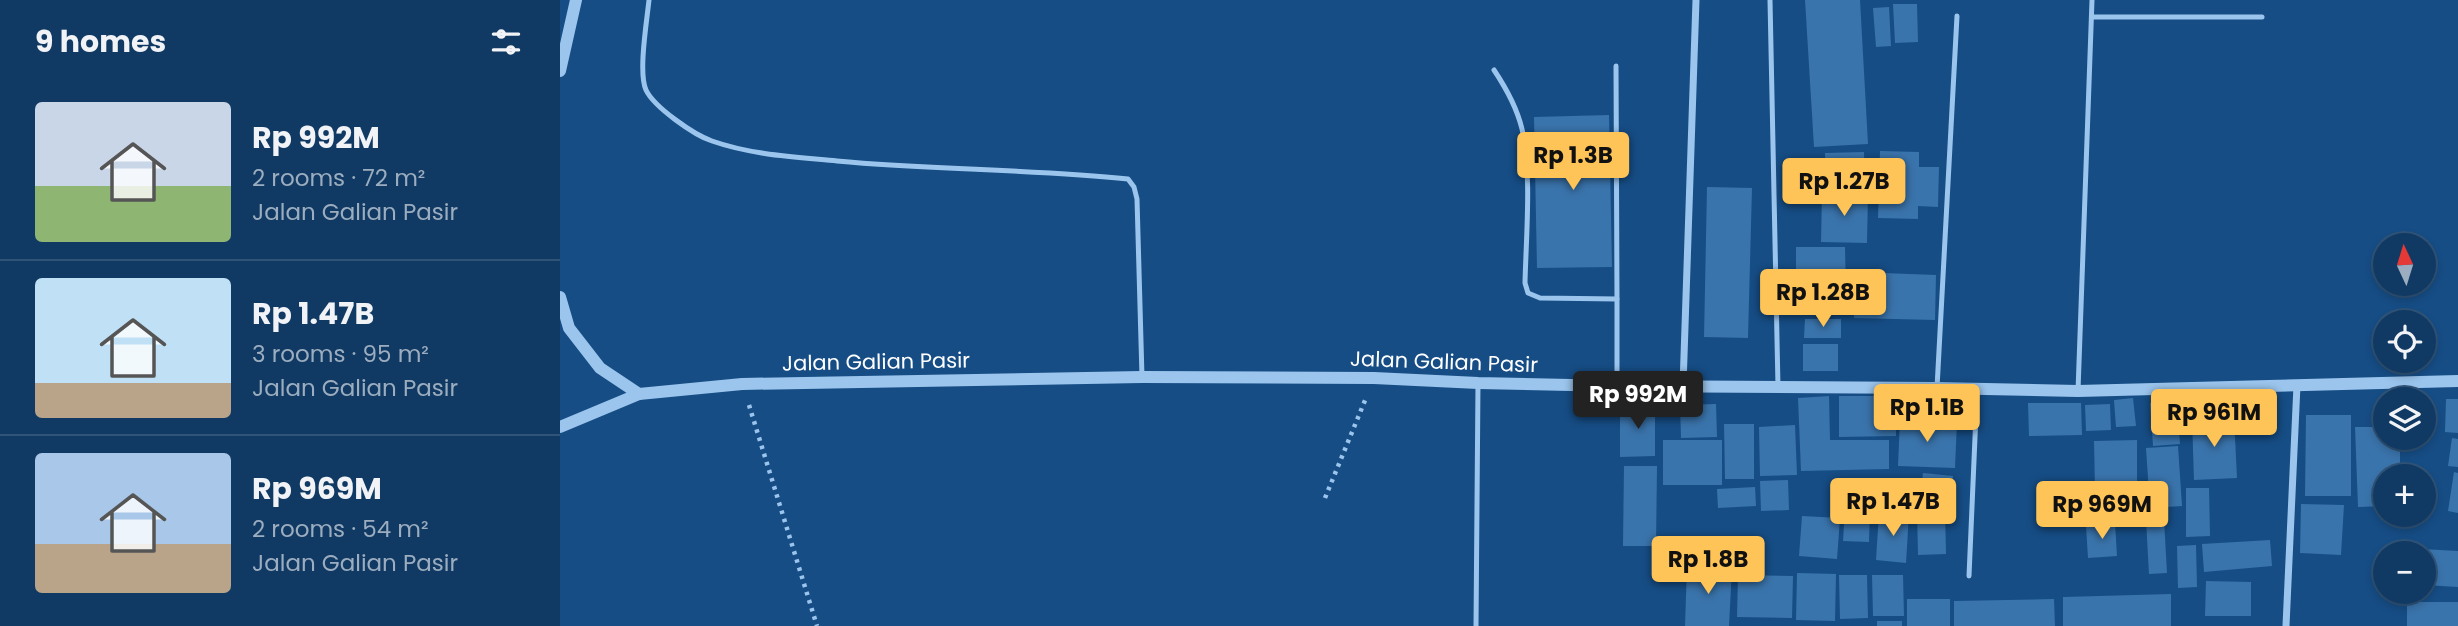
<!DOCTYPE html>
<meta charset="utf-8">
<style>
:root{--surface:#103a64;--page:#1e456d;--text:#f1f3f6;--muted:#9cadbf;--line:#305478;--accent:#ffc457}
body{margin:0;font-family:Poppins,sans-serif;background:var(--page);color:var(--text);height:100vh;display:flex;flex-direction:column;font-size:26px;white-space:nowrap}
*{box-sizing:border-box;margin:0}
p{font-size:23px;color:var(--muted)}
.icon{flex:none;width:38px;height:38px;fill:none;stroke:currentColor;stroke-width:2;stroke-linecap:round;stroke-linejoin:round}
.map{position:relative;flex:1;overflow:hidden}
.drawer{display:flex;flex-direction:column;background:var(--surface);width:560px}
.drawer>*{flex:none}
.needle{width:46px;rotate:356deg}
.fabs{position:absolute;left:1813px;top:233px;display:grid;gap:14px}
.fabs a{display:grid;place-items:center;width:63px;height:63px;border-radius:50%;background:var(--surface);box-shadow:0 4px 10px #0003,0 0 0 2px var(--line);font-size:35px}
.price{position:absolute;translate:-50% -60px;padding:0 16px;border-radius:7px;background:var(--accent);color:#111;font-size:23px;line-height:46px;filter:drop-shadow(0 2px 4px #0008)}
.price::after{content:'';position:absolute;left:50%;top:42px;width:21px;height:16px;margin-left:-10px;background:inherit;clip-path:polygon(0 0,100% 0,50% 100%)}
.price.selected{background:#222;color:#fff}
ul{padding:0;list-style:none}
li{display:flex;align-items:center;gap:21px;height:175px;padding:0 35px}
li+li{border-top:2px solid var(--line)}
li span{display:grid;place-items:center;flex:none;width:196px;height:140px;border-radius:7px;color:#555}
li>.icon{margin-inline-start:auto}
span .icon{width:84px;height:84px;fill:#fffc;stroke-width:1}
li b{font-size:30px}
h2{display:flex;justify-content:space-between;align-items:center;height:84px;padding:0 35px;font-size:30px}
main{display:flex;flex:1;min-height:0}
.map>svg:first-child{display:block}
.building{fill:#3a74ac}
.lines{fill:none;stroke-linecap:round;stroke-linejoin:round}
.path{stroke:#9bc5ed;stroke-width:4.5;stroke-dasharray:3.5 5;stroke-linecap:butt}
.service{stroke:#9bc5ed;stroke-width:5}
.minor{stroke:#9bc5ed;stroke-width:7}
.tertiary{stroke:#9bc5ed;stroke-width:12}
.labels{text-anchor:middle;stroke-width:7;stroke-linejoin:round;paint-order:stroke}
.street-label{font-size:21px;fill:#fff;stroke:#164d85}
</style>
<main>
<section class="drawer">
<h2>9 homes<svg class="icon" aria-label="filters" viewBox="0 0 24 24"><path d="M4 7h16M4 17h16"/><circle cx="9" cy="7" r="2"/><circle cx="15" cy="17" r="2"/></svg></h2>
<ul>
<li><span style="background:linear-gradient(#c9d6e8 60%,#8fb573 0)"><svg class="icon" aria-label="home" viewBox="0 0 24 24"><path d="M3 11l9-7 9 7M6 9v11h12V9"/></svg></span><div><b>Rp 992M</b><p>2 rooms · 72 m²</p><p>Jalan Galian Pasir</p></div></li>
<li><span style="background:linear-gradient(#bfe0f5 75%,#b9a48a 0)"><svg class="icon" aria-label="home" viewBox="0 0 24 24"><path d="M3 11l9-7 9 7M6 9v11h12V9"/></svg></span><div><b>Rp 1.47B</b><p>3 rooms · 95 m²</p><p>Jalan Galian Pasir</p></div></li>
<li><span style="background:linear-gradient(#a9c7e8 65%,#b9a48a 0)"><svg class="icon" aria-label="home" viewBox="0 0 24 24"><path d="M3 11l9-7 9 7M6 9v11h12V9"/></svg></span><div><b>Rp 969M</b><p>2 rooms · 54 m²</p><p>Jalan Galian Pasir</p></div></li>
</ul>
</section>
<div class="map">
<svg width="1898" height="626" viewBox="0 0 1898 626">
<rect width="100%" height="100%" fill="#164d85"/>
<g class="building">
<polygon points="1245,0 1300,0 1308,144 1254,147"/>
<polygon points="1333,4 1357,4 1358,42 1335,43"/>
<polygon points="1329,7 1331,46 1316,47 1313,8"/>
<polygon points="1049,115 1052,267 977,268 974,117"/>
<polygon points="1320,151 1359,152 1359,167 1379,167 1378,207 1358,206 1358,219 1318,218"/>
<polygon points="1304,152 1305,186 1266,187 1265,153"/>
<polygon points="1147,187 1192,188 1188,338 1144,337"/>
<polygon points="1262,193 1308,194 1307,243 1261,242"/>
<polygon points="1236,247 1285,247 1286,294 1236,295"/>
<polygon points="1296,272 1376,275 1375,320 1294,318"/>
<polygon points="1245,319 1281,319 1281,338 1244,338"/>
<rect x="1243" y="344" width="35" height="27"/>
<polygon points="1269,396 1270,440 1329,440 1329,469 1241,471 1238,398"/>
<polygon points="1279,396 1336,396 1336,436 1279,437"/>
<polygon points="1573,398 1576,426 1556,427 1554,400"/>
<polygon points="1886,399 1898,399 1898,433 1885,432"/>
<polygon points="1617,400 1620,444 1593,446 1590,403"/>
<polygon points="1468,403 1521,403 1522,435 1469,436"/>
<polygon points="1156,404 1157,437 1121,438 1120,405"/>
<polygon points="1550,404 1551,430 1526,431 1525,405"/>
<polygon points="1095,405 1095,456 1060,457 1060,406"/>
<polygon points="1746,415 1791,415 1791,496 1745,496"/>
<polygon points="1674,417 1677,478 1634,480 1632,419"/>
<polygon points="1340,419 1397,421 1395,468 1338,466"/>
<polygon points="1164,424 1194,424 1194,479 1165,479"/>
<polygon points="1235,425 1237,475 1200,476 1199,427"/>
<polygon points="1795,427 1825,427 1825,438 1840,438 1840,476 1825,476 1825,506 1798,507"/>
<polygon points="1892,438 1898,439 1898,467 1888,466"/>
<rect x="1103" y="440" width="59" height="45"/>
<polygon points="1577,440 1577,489 1535,490 1534,441"/>
<polygon points="1618,446 1622,506 1590,508 1586,448"/>
<polygon points="1064,466 1097,466 1096,546 1063,546"/>
<polygon points="1894,472 1898,473 1898,513 1888,511"/>
<polygon points="1363,473 1393,476 1390,501 1360,498"/>
<polygon points="1228,480 1229,510 1201,511 1200,481"/>
<polygon points="1195,487 1196,506 1158,508 1157,489"/>
<polygon points="1626,488 1649,488 1650,536 1626,537"/>
<polygon points="1524,495 1541,495 1542,519 1525,519"/>
<polygon points="1741,504 1784,505 1781,555 1740,553"/>
<polygon points="1285,507 1310,508 1309,542 1283,541"/>
<polygon points="1385,509 1386,554 1358,555 1357,510"/>
<polygon points="1319,513 1349,514 1346,563 1316,560"/>
<polygon points="1242,516 1280,518 1277,559 1239,556"/>
<polygon points="1604,519 1607,573 1589,574 1586,520"/>
<polygon points="1555,523 1557,556 1528,558 1526,526"/>
<polygon points="1710,540 1712,566 1644,572 1642,544"/>
<polygon points="1636,545 1637,587 1618,588 1617,546"/>
<polygon points="1862,549 1898,551 1898,587 1864,585"/>
<polygon points="1127,566 1172,568 1169,626 1125,626"/>
<polygon points="1237,573 1276,574 1275,621 1236,620"/>
<polygon points="1178,575 1233,576 1232,618 1177,617"/>
<polygon points="1279,575 1307,575 1308,618 1280,619"/>
<polygon points="1312,575 1343,575 1344,616 1313,616"/>
<polygon points="1646,581 1691,582 1691,616 1645,616"/>
<polygon points="1611,594 1611,626 1503,626 1503,597"/>
<rect x="1347" y="599" width="43" height="27"/>
<polygon points="1494,599 1495,626 1394,626 1394,601"/>
<rect x="1847" y="602" width="51" height="24"/>
<rect x="1317" y="621" width="25" height="5"/>
</g>
<g class="lines">
<g class="path">
<polyline points="189,405 257,626"/>
<polyline points="765,498 806,398"/>
</g>
<g class="service">
<path d="M89,0C87,20 78,73 86,90C94,107 134,135 152,141C192,155 235,157 277,161C374,170 471,169 568,179L574,187L577,199L582,377"/>
<polyline points="1210,0 1218,387"/>
<polyline points="1532,17 1702,17"/>
<polyline points="1056,66 1057,299"/>
<path d="M934,70C946,88 957,108 962,129C972,173 966,237 965,283L968,293L980,298L1057,299V386"/>
<polyline points="1377,388 1397,16"/>
<polyline points="1518,391 1532,0"/>
<polyline points="1409,576 1417,391"/>
<polyline points="916,626 918,383"/>
</g>
<g class="minor">
<polyline points="1123,386 1136,0"/>
<polyline points="1726,626 1737,385"/>
</g>
<g class="tertiary">
<polyline points="0,71 16,0"/>
<polyline points="0,297 9,328 40,368 79,394"/>
<polyline points="0,427 79,394 182,384 582,377 814,378 918,383 1057,386 1377,388 1518,391 1898,381"/>
</g>
</g>
<g class="labels">
<g class="street-label">
<text transform="translate(316 362) rotate(-1)" y="7">Jalan Galian Pasir</text>
<text transform="translate(884 362) rotate(2)" y="7">Jalan Galian Pasir</text>
</g>
</g>
</svg>
<div class="fabs">
<a><svg class="needle" viewBox="-14 -14 28 28"><path d="M0-13l5 13h-10z" fill="#e53935"/><path d="M0 13l5-13h-10z" fill="#9cadbf"/></svg></a>
<a><svg class="icon" aria-label="locate" viewBox="0 0 24 24"><circle cx="12" cy="12" r="6"/><path d="M12 2v4M12 18v4M2 12h4M18 12h4"/></svg></a>
<a><svg class="icon" aria-label="layers" viewBox="0 0 24 24"><path d="M12 4l9 5-9 5-9-5zM3 14l9 5 9-5"/></svg></a>
<a>+</a>
<a>−</a>
</div>
<b class="price" style="left:1013px;top:192px">Rp 1.3B</b>
<b class="price" style="left:1284px;top:218px">Rp 1.27B</b>
<b class="price" style="left:1263px;top:329px">Rp 1.28B</b>
<b class="price selected" style="left:1078px;top:431px">Rp 992M</b>
<b class="price" style="left:1367px;top:444px">Rp 1.1B</b>
<b class="price" style="left:1654px;top:449px">Rp 961M</b>
<b class="price" style="left:1333px;top:538px">Rp 1.47B</b>
<b class="price" style="left:1542px;top:541px">Rp 969M</b>
<b class="price" style="left:1148px;top:596px">Rp 1.8B</b>
</div>
</main>
